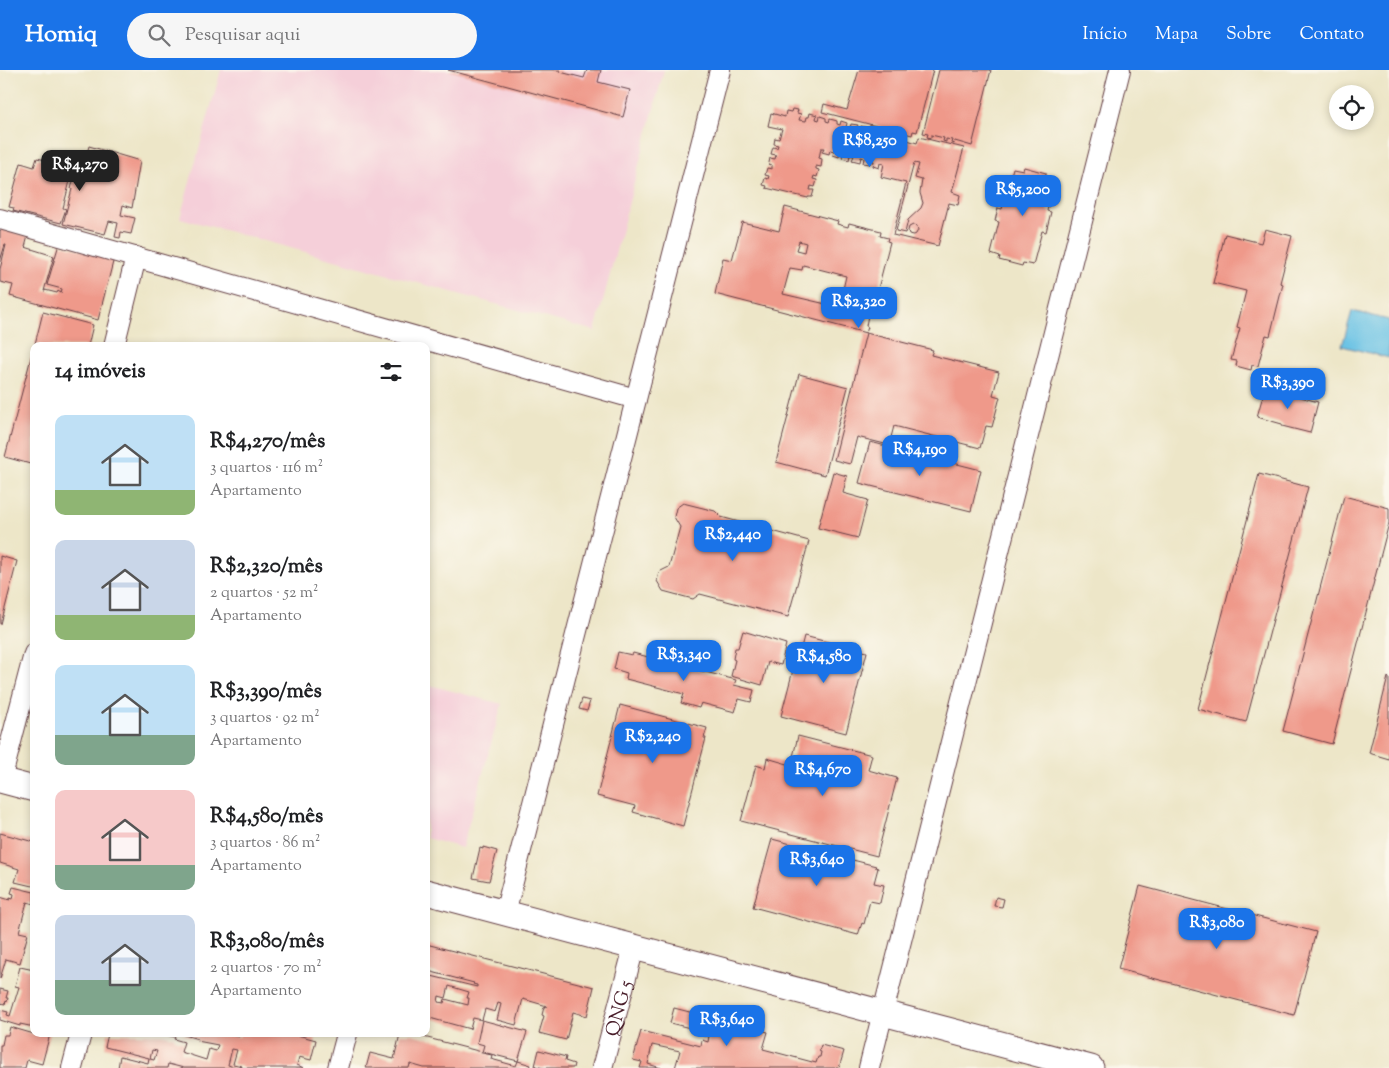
<!DOCTYPE html>
<html lang="pt">
<meta charset="utf-8">
<style>
:root{--surface:#fff;--page:#f6f6f6;--text:#202124;--muted:#757577;--accent:#1a73e8}
body{margin:0;font-family:"Sorts Mill Goudy",serif;background:var(--page);color:var(--text);height:100vh;display:flex;flex-direction:column;font-size:19px;white-space:nowrap}
*{box-sizing:border-box;margin:0}
p{font-size:16px;color:var(--muted)}
.icon{flex:none;width:28px;height:28px;fill:none;stroke:currentColor;stroke-width:2;stroke-linecap:round;stroke-linejoin:round}
.map{position:relative;flex:1;overflow:hidden}
.details{position:absolute;left:30px;top:272px;width:400px;height:695px;display:flex;flex-direction:column;background:var(--surface);border-radius:10px;box-shadow:0 2px 8px #0003}
.details>*{flex:none}
.tools{position:absolute;left:1329px;top:15px;display:grid;gap:10px}
.tools a{display:grid;place-items:center;width:45px;height:45px;border-radius:50%;background:var(--surface);box-shadow:0 2px 8px #0003;font-size:25px}
.price{position:absolute;translate:-50% -42px;padding:0 11px;border-radius:10px;background:var(--accent);color:#fff;font-size:16px;line-height:32px;filter:drop-shadow(0 1px 2px #0008)}
.price::after{content:'';position:absolute;left:50%;top:30px;width:15px;height:11px;margin-left:-8px;background:inherit;clip-path:polygon(0 0,100% 0,50% 100%)}
.price.selected{background:#222;color:#fff}
ul{padding:0;list-style:none}
li{display:flex;align-items:center;gap:15px;height:125px;padding:0 25px}
li span{display:grid;place-items:center;flex:none;width:140px;height:100px;border-radius:10px;color:#555}
li>.icon{margin-inline-start:auto}
span .icon{width:60px;height:60px;fill:#fffc;stroke-width:1}
li b{font-size:21px}
h2{display:flex;justify-content:space-between;align-items:center;height:60px;padding:0 25px;font-size:21px}
header{display:flex;align-items:center;gap:30px;box-sizing:border-box;height:70px;padding:0 25px;background:var(--accent);color:#fff}
header strong{font-size:24px}
nav{display:flex;gap:28px;margin-inline-start:auto;font-size:18px}
.search{width:350px;height:45px;background:var(--page);display:flex;align-items:center;gap:12px;box-sizing:border-box;padding:0 18px;border-radius:28px;color:var(--muted);font-size:19px}
.map>svg:first-child{display:block}
.built{fill:#f5cfd9}
.water{fill:#66c1e4;stroke:#587088}
.building{fill:#ef998a;fill-rule:evenodd}
.lines{fill:none;stroke-linecap:round;stroke-linejoin:round}
.minor-casing{stroke:#623d43;stroke-width:22}
.tertiary-casing{stroke:#623d43;stroke-width:27}
.minor{stroke:#fff;stroke-width:20}
.tertiary{stroke:#fff;stroke-width:25}
.labels{text-anchor:middle;stroke-width:4;stroke-linejoin:round;paint-order:stroke}
.street-label{font-size:19px;fill:#4a1f2b;stroke:#fbf7ec}
</style>
<header>
<strong>Homiq</strong>
<div class="search"><svg class="icon" aria-label="search" viewBox="0 0 24 24"><circle cx="10" cy="10" r="6"/><path d="M15 15l6 6"/></svg>Pesquisar aqui</div>
<nav><a>Início</a><a>Mapa</a><a>Sobre</a><a>Contato</a></nav>
</header>
<div class="map">
<svg width="1389" height="998" viewBox="0 0 1389 998">
<rect width="100%" height="100%" fill="#fbf7ec"/>
<filter id="ink" filterUnits="userSpaceOnUse"><feTurbulence type="fractalNoise" baseFrequency=".02" numOctaves="2"/><feDisplacementMap in="SourceGraphic" scale="10" xChannelSelector="R" yChannelSelector="G"/><feConvolveMatrix kernelMatrix="1 2 1 2 8 2 1 2 1" color-interpolation-filters="sRGB"/></filter>
<filter id="wash" filterUnits="userSpaceOnUse"><feTurbulence type="fractalNoise" baseFrequency=".0096" numOctaves="4" result="noise"/><feDisplacementMap in="SourceGraphic" scale="20" xChannelSelector="R" yChannelSelector="G"/><feGaussianBlur stdDeviation="1.12" result="paint"/><feColorMatrix in="noise" values="0 0 0 0 0 0 0 0 0 0 0 0 0 0 0 0 0 1.4 0 .05"/><feComposite in="paint" operator="in"/></filter>
<g filter="url(#wash)">
<rect width="100%" height="100%" fill="#ede6c8"/>
<g class="built">
<polygon points="221,0 664,0 595,261 180,148"/>
<polygon points="426,614 502,634 462,778 426,768"/>
</g>
<polygon class="water" points="1352,241 1389,250 1389,288 1342,276"/>
<g id="blocks">
<g class="building">
<polygon points="448,0 560,0 560,2 584,8 587,0 601,0 598,12 630,20 623,47"/>
<polygon points="859,0 933,0 917,62 913,61 912,65 822,42 824,34 847,40"/>
<polygon points="939,0 991,0 972,76 955,71 954,74 951,73 952,70 946,69 946,72 943,71 944,68 931,65 931,68 927,67 928,64 923,63"/>
<path d="M792,39L798,40L797,43L801,44L799,50L806,51L807,47H809L810,43L817,45L816,49L819,50L820,46L826,48V51L829,52L830,49L837,51V54L840,55L841,51L847,53L846,57L850,58L851,54L858,55L856,60L860,61L861,56L868,58L867,62L870,63L871,59L878,61V65L881,66V62L888,63L887,68L891,69L892,64L899,65L898,70L903,72L904,69L917,73L919,67L964,78L952,122L960,125L958,135L949,133L938,176L893,165L906,113L881,107L884,94L880,93L879,98L873,96L874,91L871,90L870,94L863,93L864,88L861,87L860,92L852,90L854,86L850,85L849,90L842,88L843,83L840,82L839,87L833,85L834,81L830,80L829,84L822,82L824,78H821L819,88L822,89L821,97L816,96V99L819,100L817,107L814,106L813,109L817,110L815,117L811,116L810,120H814L812,127H808V128L766,118L767,116L763,115L765,108L768,109L769,106L765,105L767,98L772,99V95L768,94L769,93L770,88L775,89L776,85L771,84L773,77L777,78L778,75L774,74L775,68L779,69L782,59L768,56L771,43L785,47L786,41L791,42ZM914,93L919,94L915,108L922,110L920,123L923,133L921,138L908,150L905,163L896,161ZM913,155L917,156L918,160L916,164L914,165L909,164L908,161L909,157Z"/>
<polygon points="89,76 140,91 132,138 123,135 121,145 135,148 131,164 121,162 120,168 115,167 118,153 109,151 105,164 63,154 72,119 71,119 73,111 70,111 63,138 66,139 61,153 13,141 14,138 9,137 21,93 34,97 37,88 66,95 63,104 70,106 73,96 83,99 85,93 102,98 103,92 86,87"/>
<polygon points="1024,97 1046,103 1046,106 1055,109 1047,141 1051,142 1046,162 1042,161 1033,195 1023,193 1022,196 999,190 1000,187 991,184 999,152 995,151 998,138 1002,139 1013,98 1023,100"/>
<path d="M785,137L838,151L837,154L848,157L849,153L881,161L880,166L888,168L887,171L890,172L871,246L868,245L866,256L868,257L866,263L933,280L931,285L999,302L993,325L1000,327L992,357L986,356L980,378L894,356L889,375L857,367L850,394L834,390L866,263L715,224L723,188L732,190L742,152L779,161ZM799,171L806,173L804,182L796,180ZM803,195L846,206L839,237L783,224L790,198L802,200Z"/>
<polygon points="0,159 28,166 25,177 54,186 44,221 45,221 45,220 57,223 58,221 61,223 62,219 47,215 59,174 114,188 98,250 10,226 13,215 0,212 0,199 6,175 5,175 0,191"/>
<polygon points="1265,159 1292,166 1280,213 1283,214 1270,266 1266,265 1258,296 1252,295 1251,300 1236,296 1237,291 1231,290 1240,258 1237,257 1246,221 1213,213 1225,164 1261,173"/>
<polygon points="43,242 93,255 88,276 44,276 35,274"/>
<polygon points="33,280 34,280 34,395 5,387"/>
<polygon points="799,304 848,317 825,405 776,392"/>
<polygon points="1278,317 1287,319 1286,323 1318,332 1310,363 1282,356 1282,354 1257,347 1265,318 1277,321"/>
<polygon points="870,372 981,400 971,441 859,413"/>
<polygon points="833,402 847,406 843,423 868,430 858,468 818,458"/>
<polygon points="1259,404 1308,417 1246,652 1198,639"/>
<polygon points="1344,426 1389,438 1389,453 1332,674 1283,661"/>
<polygon points="683,433 715,441 721,447 809,471 788,547 700,524 693,529 663,521 657,511 659,502 669,497 680,457 674,447 676,438"/>
<polygon points="0,486 17,491 1,554 0,554"/>
<polygon points="743,561 786,574 781,595 768,592 762,615 731,606 735,590 733,589 735,578 738,578"/>
<polygon points="804,566 867,582 846,663 781,646 799,577 801,578"/>
<polygon points="618,582 632,585 633,583 736,610 734,615 754,620 751,632 739,629 735,642 701,633 699,638 681,633 684,624 626,609 627,603 614,599"/>
<polygon points="1388,607 1389,608 1389,689 1369,683"/>
<polygon points="582,629 590,631 587,641 579,639"/>
<polygon points="620,635 707,658 704,668 706,668 683,756 633,742 635,736 597,726"/>
<polygon points="798,666 872,685 868,700 897,708 877,786 741,751 756,695 765,698 767,688 791,695"/>
<polygon points="0,763 34,772 34,815 32,816 15,812 19,799 0,793"/>
<polygon points="772,769 876,796 875,797 878,798 874,813 884,815 880,833 870,831 864,854 862,853 858,865 753,837"/>
<polygon points="483,777 497,781 489,811 473,808 480,778 483,779"/>
<polygon points="1140,816 1316,862 1294,945 1118,899"/>
<polygon points="13,817 34,822 34,834 27,832 19,862 28,864 20,893 6,889 0,909 0,827 10,830 10,828 13,829 14,824 11,823"/>
<polygon points="996,827 1004,829 1002,837 994,836"/>
<path d="M426,874L594,917L587,946L573,942L566,970L539,963L544,946L542,945L544,937L547,936L523,929L516,955L497,950L501,934L498,933L495,942L485,939L482,950L473,948L470,959L426,947ZM428,901L474,913L473,914L477,915V917L427,905ZM449,916L469,922L467,928H469L468,935L445,929L444,933L438,932L439,926L446,928Z"/>
<polygon points="20,897 34,900 34,957 20,954 20,956 0,950 0,940 8,942 7,945 10,946 19,917 15,916"/>
<polygon points="0,919 8,921 6,928 8,928 7,932 6,931 5,934 0,933"/>
<polygon points="674,938 768,962 763,979 816,993 818,987 820,987 821,982 819,981 821,975 844,981 839,998 675,998 680,981 652,975 648,994 661,998 640,998 642,992 633,990 641,961 701,976 702,970 708,972 709,966 703,966 704,961 698,960 699,957 691,955 690,958 670,953"/>
<path d="M482,950L527,962L518,991L531,995L530,998H424L410,994L409,998H366L370,983L394,989L400,964H412L482,982L484,975L477,973ZM483,982L518,991L516,996L491,989L492,985L482,983Z"/>
<polygon points="10,957 34,964 50,964 42,994 27,990 25,998 0,998 0,975 2,975 4,965 8,965"/>
<path d="M108,964H161L175,967L174,969L184,972L181,982L206,990L209,979L216,981L218,975L197,971L198,969L181,964H229L239,967L240,964H279L286,965V964H294L316,970L311,990L299,987L297,995L304,998H241L242,996L233,994L237,980L232,979L228,995L237,998H184L168,994L167,998H118L120,986L148,993L149,988L105,977ZM152,980L157,981L154,990L150,989Z"/>
<polygon points="539,980 566,987 565,991 574,994 573,998 543,998 535,996"/>
</g>
</g>
</g>
<g filter="url(#ink)">
<use href="#blocks" fill-opacity="0" stroke="#623d43" stroke-width="1"/>
<g class="lines">
<defs>
<g id="minor">
<polyline points="0,149 636,329"/>
<polyline points="114,276 136,187"/>
<polyline points="1,710 34,584"/>
<polyline points="505,843 720,0"/>
<polyline points="72,998 81,964"/>
<polyline points="338,998 347,964"/>
<path id="s1" d="M602,998L634,877"/>
<polyline points="869,998 1120,0"/>
</g>
<g id="tertiary">
<polyline points="0,710 34,719"/>
<polyline points="426,822 1091,998"/>
</g>
</defs>
<use href="#minor" class="minor-casing"/>
<use href="#tertiary" class="tertiary-casing"/>
<use href="#minor" class="minor"/>
<use href="#tertiary" class="tertiary"/>
</g>
</g>
<g class="labels">
<g class="street-label">
<text dy="7" stroke="none"><textPath href="#s1" startOffset="62">QNG 5</textPath></text>
</g>
</g>
</svg>
<div class="tools">
<a><svg class="icon" aria-label="locate" viewBox="0 0 24 24"><circle cx="12" cy="12" r="6"/><path d="M12 2v4M12 18v4M2 12h4M18 12h4"/></svg></a>
</div>
<b class="price" style="left:870px;top:98px">R$8,250</b>
<b class="price selected" style="left:80px;top:122px">R$4,270</b>
<b class="price" style="left:1023px;top:147px">R$5,200</b>
<b class="price" style="left:859px;top:259px">R$2,320</b>
<b class="price" style="left:1288px;top:340px">R$3,390</b>
<b class="price" style="left:920px;top:407px">R$4,190</b>
<b class="price" style="left:733px;top:492px">R$2,440</b>
<b class="price" style="left:684px;top:612px">R$3,340</b>
<b class="price" style="left:824px;top:614px">R$4,580</b>
<b class="price" style="left:653px;top:694px">R$2,240</b>
<b class="price" style="left:823px;top:727px">R$4,670</b>
<b class="price" style="left:817px;top:817px">R$3,640</b>
<b class="price" style="left:1217px;top:880px">R$3,080</b>
<b class="price" style="left:727px;top:977px">R$3,640</b>
<section class="details">
<h2>14 imóveis<svg class="icon" aria-label="filters" viewBox="0 0 24 24"><path d="M4 7h16M4 17h16"/><circle cx="9" cy="7" r="2"/><circle cx="15" cy="17" r="2"/></svg></h2>
<ul>
<li><span style="background:linear-gradient(#bfe0f5 75%,#8fb573 0)"><svg class="icon" aria-label="home" viewBox="0 0 24 24"><path d="M3 11l9-7 9 7M6 9v11h12V9"/></svg></span><div><b>R$4,270/mês</b><p>3 quartos · 116 m²</p><p>Apartamento</p></div></li>
<li><span style="background:linear-gradient(#c9d6e8 75%,#8fb573 0)"><svg class="icon" aria-label="home" viewBox="0 0 24 24"><path d="M3 11l9-7 9 7M6 9v11h12V9"/></svg></span><div><b>R$2,320/mês</b><p>2 quartos · 52 m²</p><p>Apartamento</p></div></li>
<li><span style="background:linear-gradient(#bfe0f5 70%,#7fa58c 0)"><svg class="icon" aria-label="home" viewBox="0 0 24 24"><path d="M3 11l9-7 9 7M6 9v11h12V9"/></svg></span><div><b>R$3,390/mês</b><p>3 quartos · 92 m²</p><p>Apartamento</p></div></li>
<li><span style="background:linear-gradient(#f6c9c9 75%,#7fa58c 0)"><svg class="icon" aria-label="home" viewBox="0 0 24 24"><path d="M3 11l9-7 9 7M6 9v11h12V9"/></svg></span><div><b>R$4,580/mês</b><p>3 quartos · 86 m²</p><p>Apartamento</p></div></li>
<li><span style="background:linear-gradient(#c9d6e8 65%,#7fa58c 0)"><svg class="icon" aria-label="home" viewBox="0 0 24 24"><path d="M3 11l9-7 9 7M6 9v11h12V9"/></svg></span><div><b>R$3,080/mês</b><p>2 quartos · 70 m²</p><p>Apartamento</p></div></li>
</ul>
</section>
</div>
